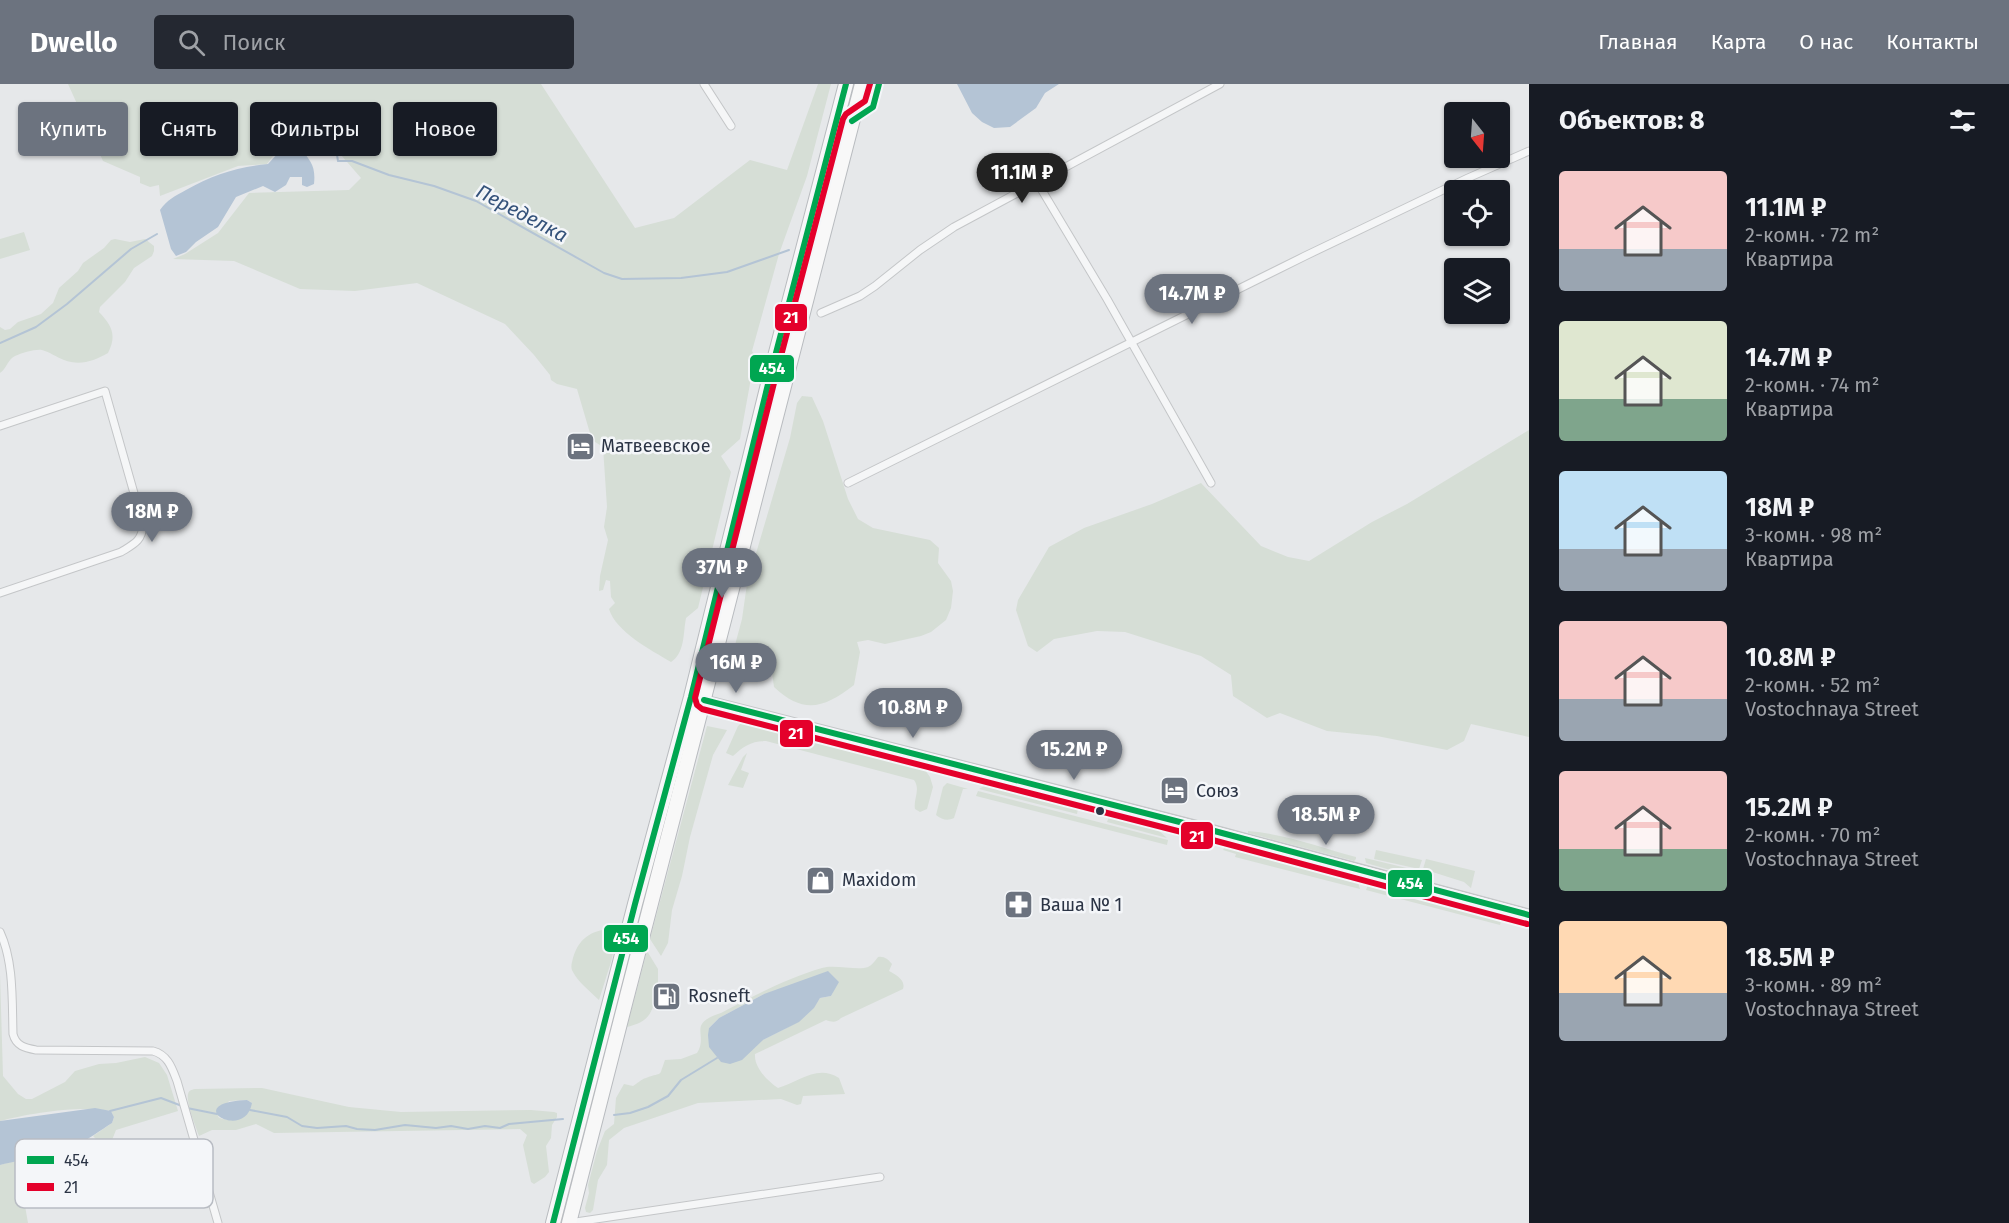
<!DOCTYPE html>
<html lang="ru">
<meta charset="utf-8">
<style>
:root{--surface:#171b24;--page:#242831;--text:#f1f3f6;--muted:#9ea1a6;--accent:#6c737f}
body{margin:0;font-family:"Fira Sans",sans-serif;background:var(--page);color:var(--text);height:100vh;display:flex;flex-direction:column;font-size:22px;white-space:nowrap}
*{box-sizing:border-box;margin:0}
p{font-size:20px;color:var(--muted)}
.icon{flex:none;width:33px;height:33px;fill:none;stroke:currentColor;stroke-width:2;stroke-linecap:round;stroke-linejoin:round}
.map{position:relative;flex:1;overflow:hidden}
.details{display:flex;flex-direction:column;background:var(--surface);width:480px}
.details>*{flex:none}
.guide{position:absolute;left:18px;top:18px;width:570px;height:54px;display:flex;gap:12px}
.needle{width:39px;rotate:163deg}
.controls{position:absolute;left:1444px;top:18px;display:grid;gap:12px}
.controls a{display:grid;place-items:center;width:66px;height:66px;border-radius:6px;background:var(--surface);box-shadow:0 2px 4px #0004;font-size:30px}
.price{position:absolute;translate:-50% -51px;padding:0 14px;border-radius:21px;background:var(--accent);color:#fff;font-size:20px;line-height:39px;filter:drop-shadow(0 2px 3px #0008)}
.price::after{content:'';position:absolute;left:50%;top:36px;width:18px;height:14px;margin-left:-9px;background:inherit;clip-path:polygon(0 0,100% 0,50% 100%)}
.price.active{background:#222;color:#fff}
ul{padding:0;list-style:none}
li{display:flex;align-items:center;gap:18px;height:150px;padding:0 30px}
li span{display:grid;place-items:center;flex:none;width:168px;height:120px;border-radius:6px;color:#555}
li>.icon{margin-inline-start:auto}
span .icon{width:72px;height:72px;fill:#fffc;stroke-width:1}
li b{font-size:26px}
h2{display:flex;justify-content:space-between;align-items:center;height:72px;padding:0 30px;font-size:26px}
.tag{padding:0 21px;border-radius:6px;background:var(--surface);box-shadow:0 2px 4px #0004;font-size:21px;line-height:54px}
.tag.active{background:var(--accent);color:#fff}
header{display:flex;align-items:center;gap:36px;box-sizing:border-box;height:84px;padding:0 30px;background:var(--accent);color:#fff}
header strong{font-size:28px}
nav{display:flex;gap:33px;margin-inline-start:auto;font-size:21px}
.search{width:420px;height:54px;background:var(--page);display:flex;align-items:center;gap:15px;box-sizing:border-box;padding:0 21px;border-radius:6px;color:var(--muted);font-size:22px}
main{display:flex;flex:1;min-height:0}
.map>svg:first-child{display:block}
.green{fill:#d6ded6;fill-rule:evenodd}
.water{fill:#b4c4d5}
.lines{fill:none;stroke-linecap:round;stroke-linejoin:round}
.stream{stroke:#b4c4d5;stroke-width:2}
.street-casing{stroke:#c4c6c8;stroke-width:9}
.secondary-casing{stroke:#c4c6c8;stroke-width:13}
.highway-casing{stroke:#b8bbbf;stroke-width:16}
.street{stroke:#f5f6f7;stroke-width:7}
.secondary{stroke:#f8f8f8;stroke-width:10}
.highway{stroke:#f8f8f8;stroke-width:14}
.bus-1-casing{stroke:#f4f6f9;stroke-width:10}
.bus-2-casing{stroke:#f4f6f9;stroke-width:10}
.bus-1{stroke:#00a651;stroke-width:6}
.bus-2{stroke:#e4002b;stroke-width:6}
.bus-dot{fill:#2b3445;stroke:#f4f6f9;stroke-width:2}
.labels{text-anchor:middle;stroke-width:5;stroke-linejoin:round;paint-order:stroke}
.poi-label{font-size:18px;fill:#2b3445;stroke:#f4f6f9;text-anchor:start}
.water-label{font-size:20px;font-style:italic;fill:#34527a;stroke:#f4f6f9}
.key{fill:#f4f6f9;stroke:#b8bcc3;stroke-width:1.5}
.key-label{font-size:16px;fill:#2b3445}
.line-badge{stroke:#f4f6f9;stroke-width:2}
.badge-label{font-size:16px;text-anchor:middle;font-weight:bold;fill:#fff}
</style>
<header>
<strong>Dwello</strong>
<div class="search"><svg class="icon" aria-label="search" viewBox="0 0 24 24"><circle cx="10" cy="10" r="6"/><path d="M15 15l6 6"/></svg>Поиск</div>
<nav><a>Главная</a><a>Карта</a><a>О нас</a><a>Контакты</a></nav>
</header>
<main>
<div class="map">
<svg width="1529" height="1139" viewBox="0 0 1529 1139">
<rect width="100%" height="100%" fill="#e6e8ea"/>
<g class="green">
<path d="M68,0H541L635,144L674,134L750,76L787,86L818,0H831L807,92L779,170L752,267L755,272L740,355L721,372L731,388L698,524L686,534C683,550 685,569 671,578C651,566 616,548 609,525L615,519L611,513L610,497L606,496L603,506L599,507L600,492L608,456L604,443L607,423L603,363L592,356L577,305L557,300L551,296L550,291L534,271L505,240L417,199L355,207L300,205L234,177L173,175L185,170L218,149L249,109L349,106L361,94L327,55L293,45L267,80L238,82L160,112L159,101L150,103L140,99V93L103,77Z"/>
<polygon points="24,148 30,166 0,175 0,155"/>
<path d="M115,155L130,158L145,155L154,162V167L152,172L134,184L125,198L100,223L99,228C112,242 117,251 108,269C94,277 80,282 64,276C56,273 50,268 42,266C35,265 22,269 15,272C8,275 7,284 0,289V243L5,246L10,245L18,238L41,230L53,219L59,204L78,187L83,179L104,164L111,156Z"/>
<path d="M802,312L812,313L823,337L848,415L858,435L873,444L930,456L939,464L938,479L951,497L953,507L951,524L946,536L931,548L921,552L885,560L868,556L857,558L860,568L854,601C824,624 804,631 774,603L770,574L743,572L735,567V561L742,535L747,500L790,354L797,319Z"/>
<polygon points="1529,346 1529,653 1471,640 1464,657 1447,666 1377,652 1327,647 1280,629 1267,634 1233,612 1231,591 1201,572 1125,548 1097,547 1054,555 1037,568 1028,562 1016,526 1018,516 1049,463 1084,444 1152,420 1201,399 1261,462 1288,473 1309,477 1372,438 1407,420"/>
<path d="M745,636L845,660L878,674L925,686L930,693L933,703L927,725L920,728L915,725C913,715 921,706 914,696L766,657C751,657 743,663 733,672L726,669L738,642Z"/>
<polygon points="707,642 727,646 713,671 690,753 682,792 672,826 668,859 661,872 650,855"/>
<polygon points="747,669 741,686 749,689 743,704 728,701 743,673"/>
<path d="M947,699L968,705H963L954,734C948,737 942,736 936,731L943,703Z"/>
<polygon points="984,702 1078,725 1077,730 979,705"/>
<polygon points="978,707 1168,756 1167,761 976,712"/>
<polygon points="1109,733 1158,746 1167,754 1107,738"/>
<path d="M1248,747C1285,750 1322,764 1356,773V775L1354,777L1248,749Z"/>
<polygon points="1229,761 1352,793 1357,795 1360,805 1235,773 1236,770 1223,766 1225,762"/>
<polygon points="1376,766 1422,776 1419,785 1374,775"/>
<polygon points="1365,774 1419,787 1418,791 1415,793 1366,779"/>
<polygon points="1426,775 1475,787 1471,804 1464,798 1423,785"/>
<path d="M1372,799L1494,829C1499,832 1502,836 1500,841L1366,806L1368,801Z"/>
<path d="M616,844L618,848L611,878L599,916C591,908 578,898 573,888C570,883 572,879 573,874C580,851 594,846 616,844Z"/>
<path d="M647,867L658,885V904H656L654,912L656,913C651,932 647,938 627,943Z"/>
<path d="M878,873C884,872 888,875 892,880L889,887C896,891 906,896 903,905L841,934C836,939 832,938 826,936L755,970C754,984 768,997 778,1004C799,998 817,980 839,994L845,1010L803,1012L801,1020L797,1021L781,1015L698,1019L624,1044L609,1056L607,1081L598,1096L593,1126L590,1129L586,1128L585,1124L589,1109L588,1101L597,1067L605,1047L614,1040L616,1014L624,1000L633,1002C637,1000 641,995 646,994C664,987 658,995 665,976L681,975L697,969C709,950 686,940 721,929C754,912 787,894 822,884C834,880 858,887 868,883C872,881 875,877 878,873ZM833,908L831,912L820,914C807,936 785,945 763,956L709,944L719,934L764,910Z"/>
<path d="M0,890L3,992L18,1010L26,1015H32L65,998L75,987L99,980L116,979L145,973L159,979L167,991L178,1027L116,1046L112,1056C104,1058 98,1058 93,1052L112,1039L114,1033L111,1027C81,1021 30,1029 0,1037Z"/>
<path d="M262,1004L349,1023L401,1028L531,1026L554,1028L557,1029V1033L552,1041L551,1054L546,1062L549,1088L545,1093L534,1100L531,1098L523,1061L527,1051L520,1045L274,1049L256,1040L236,1046H212L199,1052C196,1043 186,1019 188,1010C189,1006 191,1006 195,1005ZM247,1016L252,1019C241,1030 233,1041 218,1033L229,1017Z"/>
<polygon points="73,1064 74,1069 71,1073 24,1089 20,1093 28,1139 0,1139 0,1081 10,1078 40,1075"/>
</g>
<g class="water">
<polygon points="957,0 1059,0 1045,9 1036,24 1010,43 994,44 982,38 972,29"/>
<path d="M300,52L320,58L321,62L300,63C310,77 316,81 314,100L307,103L302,101V93H290L286,101L275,108L263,102L236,113L218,143L196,158L186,168L176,172L171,165L160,126C167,116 175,112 186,106C212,91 238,83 268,80L292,54Z"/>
<polygon points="828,887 839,898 831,912 820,914 814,924 799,938 763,956 742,976 730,980 721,978 709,963 708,951 709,944 719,934 764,910"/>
<path d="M247,1016L252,1019C245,1059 178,1019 247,1016Z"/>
<path d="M95,1024L111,1027L114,1033L112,1039C89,1054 66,1071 38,1075C25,1077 13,1077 0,1081V1037Z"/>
</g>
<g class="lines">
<g class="stream">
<polyline points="320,60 331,62 336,65 338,77 352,77 389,91 434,102 476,117 604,189 622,195 681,194 727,188 789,166"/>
<polyline points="0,259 36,243 67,220 131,165 157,150"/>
<polyline points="187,1024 217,1030"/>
<polyline points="250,1026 287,1033 302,1042 317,1044 346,1042 357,1045 375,1046 405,1041 436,1044 451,1042 468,1045 485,1042 500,1044 509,1040 563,1035"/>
<polyline points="110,1027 161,1014 182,1022"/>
<polyline points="614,1031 630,1029 648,1023 668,1012 681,996 717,974"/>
</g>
<defs>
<g id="street">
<polyline points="704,0 731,42"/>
<polyline points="1037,98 1107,215 1211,399"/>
<polyline points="821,229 860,212 875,202 920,166 954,143 1220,0"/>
<path d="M0,342L105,307L143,441C142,457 134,460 121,468L0,509"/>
<polyline points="848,399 1305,172 1468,94 1529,67"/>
<path d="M0,848C14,878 12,917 13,950C16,962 25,964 36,966L153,967C168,971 172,984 177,997L218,1139"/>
<polyline points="569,1139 880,1093"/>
</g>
<polyline id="secondary" points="697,615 1207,745 1529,831"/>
<g id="highway">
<polyline points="553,1139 635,820 691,613 771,288 846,0"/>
<path d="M569,1139C613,965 658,792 703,618C757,412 807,206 862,0"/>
</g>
</defs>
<use href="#street" class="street-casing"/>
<use href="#secondary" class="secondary-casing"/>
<use href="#highway" class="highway-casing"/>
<use href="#street" class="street"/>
<use href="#secondary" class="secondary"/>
<use href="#highway" class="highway"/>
<defs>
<g id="bus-1">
<polyline points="852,37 873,23 879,0"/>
<polyline points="704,616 1207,745 1529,831"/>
<polyline points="553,1139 635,820 691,613 771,288 846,0"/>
</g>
<polyline id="bus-2" points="870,0 865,17 846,30 843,35 776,291 695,614 697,621 702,625 1205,754 1527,840"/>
</defs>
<use href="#bus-1" class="bus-1-casing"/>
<use href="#bus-2" class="bus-2-casing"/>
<use href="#bus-1" class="bus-1"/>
<use href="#bus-2" class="bus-2"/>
</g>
<defs>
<symbol id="hotel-square" viewBox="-11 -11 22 22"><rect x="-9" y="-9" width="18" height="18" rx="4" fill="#6c737f" stroke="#f4f6f9"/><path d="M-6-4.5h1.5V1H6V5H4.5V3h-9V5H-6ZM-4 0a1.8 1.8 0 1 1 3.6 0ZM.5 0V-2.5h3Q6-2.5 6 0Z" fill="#fff"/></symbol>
<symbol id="shop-square" viewBox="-11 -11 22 22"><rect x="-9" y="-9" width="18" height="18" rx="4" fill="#6c737f" stroke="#f4f6f9"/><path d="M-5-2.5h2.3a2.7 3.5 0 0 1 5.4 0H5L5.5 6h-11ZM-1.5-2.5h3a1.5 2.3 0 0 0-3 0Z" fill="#fff"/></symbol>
<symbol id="pharmacy-square" viewBox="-11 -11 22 22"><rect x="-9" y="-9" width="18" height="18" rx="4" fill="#6c737f" stroke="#f4f6f9"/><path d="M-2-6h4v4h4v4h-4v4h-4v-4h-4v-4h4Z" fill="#fff"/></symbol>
<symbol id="fuel-square" viewBox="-11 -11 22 22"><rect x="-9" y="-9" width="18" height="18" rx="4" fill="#6c737f" stroke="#f4f6f9"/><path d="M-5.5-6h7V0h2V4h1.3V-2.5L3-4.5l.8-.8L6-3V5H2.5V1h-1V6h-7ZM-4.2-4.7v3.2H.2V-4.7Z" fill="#fff"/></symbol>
</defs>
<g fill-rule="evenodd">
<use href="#hotel-square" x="564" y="346" width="33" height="33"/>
<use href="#hotel-square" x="1158" y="690" width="33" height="33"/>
<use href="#shop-square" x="804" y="780" width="33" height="33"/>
<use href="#pharmacy-square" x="1002" y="804" width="33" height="33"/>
<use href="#fuel-square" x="650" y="896" width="33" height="33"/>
</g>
<circle class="bus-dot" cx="1100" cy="727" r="5"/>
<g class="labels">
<g class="poi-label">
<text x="601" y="368">Матвеевское</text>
<text x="1196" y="713">Союз</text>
<text x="842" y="802">Maxidom</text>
<text x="1040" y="827">Ваша № 1</text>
<text x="688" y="918">Rosneft</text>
</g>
<g class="water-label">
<text transform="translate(522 129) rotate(28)" y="7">Переделка</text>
</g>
</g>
<rect x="15" y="1055" width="198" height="69" rx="9" class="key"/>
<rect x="27" y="1072" width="27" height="8" fill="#00a651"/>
<rect x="27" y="1099" width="27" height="8" fill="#e4002b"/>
<g class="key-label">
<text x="64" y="1082">454</text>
<text x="64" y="1109">21</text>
</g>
<g class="line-badge">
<rect x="774" y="219" width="34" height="29" rx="6" fill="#e4002b"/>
<rect x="749" y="270" width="46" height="29" rx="6" fill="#00a651"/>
<rect x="779" y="635" width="35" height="29" rx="6" fill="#e4002b"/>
<rect x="1180" y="737" width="34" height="29" rx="6" fill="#e4002b"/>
<rect x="1387" y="785" width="46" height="29" rx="6" fill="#00a651"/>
<rect x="603" y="840" width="46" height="29" rx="6" fill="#00a651"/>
</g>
<g class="badge-label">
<text x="791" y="239">21</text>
<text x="772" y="290">454</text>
<text x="796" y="655">21</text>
<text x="1197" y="758">21</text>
<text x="1410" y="805">454</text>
<text x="626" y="860">454</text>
</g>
</svg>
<div class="controls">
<a><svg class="needle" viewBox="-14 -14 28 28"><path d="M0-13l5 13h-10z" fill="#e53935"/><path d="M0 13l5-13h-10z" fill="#9ea1a6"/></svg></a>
<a><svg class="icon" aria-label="locate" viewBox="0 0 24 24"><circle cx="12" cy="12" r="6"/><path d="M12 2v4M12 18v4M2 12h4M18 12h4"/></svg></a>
<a><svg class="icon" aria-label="layers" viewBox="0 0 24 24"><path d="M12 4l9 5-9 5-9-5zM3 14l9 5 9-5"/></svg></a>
</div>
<b class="price active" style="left:1022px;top:120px">11.1M ₽</b>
<b class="price" style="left:1192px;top:241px">14.7M ₽</b>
<b class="price" style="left:152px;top:459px">18M ₽</b>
<b class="price" style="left:722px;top:515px">37M ₽</b>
<b class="price" style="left:736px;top:610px">16M ₽</b>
<b class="price" style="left:913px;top:655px">10.8M ₽</b>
<b class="price" style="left:1074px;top:697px">15.2M ₽</b>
<b class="price" style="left:1326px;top:762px">18.5M ₽</b>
<div class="guide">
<a class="tag active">Купить</a>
<a class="tag">Снять</a>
<a class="tag">Фильтры</a>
<a class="tag">Новое</a>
</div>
</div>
<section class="details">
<h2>Объектов: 8<svg class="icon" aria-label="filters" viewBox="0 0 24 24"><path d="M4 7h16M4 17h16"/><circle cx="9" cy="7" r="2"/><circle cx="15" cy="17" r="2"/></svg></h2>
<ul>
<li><span style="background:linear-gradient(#f6c9c9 65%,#9aa5b1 0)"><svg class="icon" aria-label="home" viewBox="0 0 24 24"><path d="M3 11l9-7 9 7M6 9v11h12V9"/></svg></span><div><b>11.1M ₽</b><p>2-комн. · 72 m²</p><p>Квартира</p></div></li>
<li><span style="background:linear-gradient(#dfe7d0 65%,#7fa58c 0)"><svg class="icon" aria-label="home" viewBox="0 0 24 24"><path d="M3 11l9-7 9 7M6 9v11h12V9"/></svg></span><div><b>14.7M ₽</b><p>2-комн. · 74 m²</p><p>Квартира</p></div></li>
<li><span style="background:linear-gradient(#bfe0f5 65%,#9aa5b1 0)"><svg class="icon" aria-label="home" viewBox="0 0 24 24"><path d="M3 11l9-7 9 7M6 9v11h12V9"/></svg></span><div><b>18M ₽</b><p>3-комн. · 98 m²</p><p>Квартира</p></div></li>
<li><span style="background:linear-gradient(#f6c9c9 65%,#9aa5b1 0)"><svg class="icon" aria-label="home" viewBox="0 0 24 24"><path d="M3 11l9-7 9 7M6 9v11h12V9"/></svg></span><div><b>10.8M ₽</b><p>2-комн. · 52 m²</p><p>Vostochnaya Street</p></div></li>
<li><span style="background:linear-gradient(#f6c9c9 65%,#7fa58c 0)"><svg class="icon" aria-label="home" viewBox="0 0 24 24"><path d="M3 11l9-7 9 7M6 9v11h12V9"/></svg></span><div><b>15.2M ₽</b><p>2-комн. · 70 m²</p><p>Vostochnaya Street</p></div></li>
<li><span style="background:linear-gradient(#ffd9b3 60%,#9aa5b1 0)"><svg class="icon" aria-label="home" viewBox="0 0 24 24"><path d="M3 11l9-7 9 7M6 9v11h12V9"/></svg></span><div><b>18.5M ₽</b><p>3-комн. · 89 m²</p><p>Vostochnaya Street</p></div></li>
</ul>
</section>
</main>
